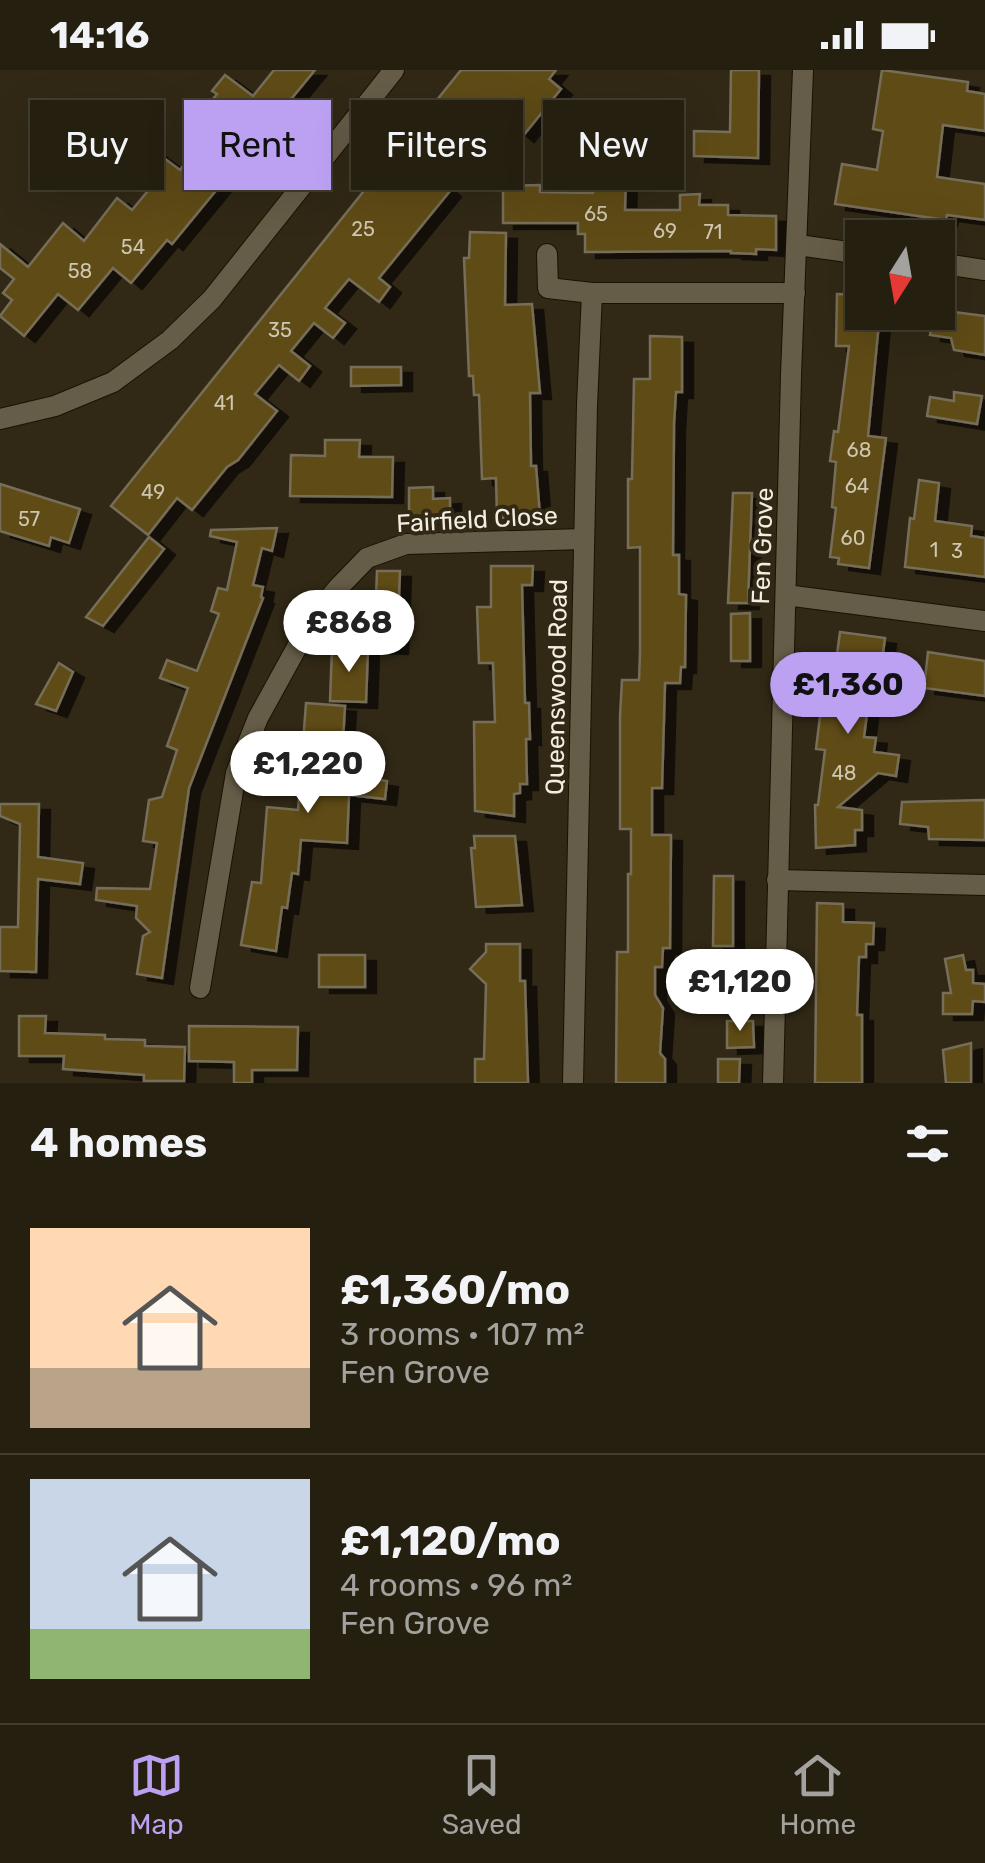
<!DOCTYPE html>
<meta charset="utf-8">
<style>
:root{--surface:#251f10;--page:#312c1e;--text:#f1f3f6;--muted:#a3a29f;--line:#423d30;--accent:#bca0f2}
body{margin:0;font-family:Rubik,sans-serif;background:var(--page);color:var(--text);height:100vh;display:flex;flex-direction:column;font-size:38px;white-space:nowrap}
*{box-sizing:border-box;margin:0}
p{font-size:32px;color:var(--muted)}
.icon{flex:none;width:55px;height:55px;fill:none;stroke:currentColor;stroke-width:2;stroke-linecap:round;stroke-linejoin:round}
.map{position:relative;height:1013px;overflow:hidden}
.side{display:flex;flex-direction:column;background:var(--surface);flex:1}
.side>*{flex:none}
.top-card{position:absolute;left:30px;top:30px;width:925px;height:90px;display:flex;gap:20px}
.needle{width:65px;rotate:191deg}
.fabs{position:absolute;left:845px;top:150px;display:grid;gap:20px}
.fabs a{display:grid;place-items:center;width:110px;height:110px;border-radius:0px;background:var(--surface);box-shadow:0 10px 40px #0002,0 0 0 2px var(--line);font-size:50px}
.price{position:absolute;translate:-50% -85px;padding:0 22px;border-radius:35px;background:#fff;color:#222;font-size:32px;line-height:65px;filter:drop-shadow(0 2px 5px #0008)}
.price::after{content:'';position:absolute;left:50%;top:60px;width:30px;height:22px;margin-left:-15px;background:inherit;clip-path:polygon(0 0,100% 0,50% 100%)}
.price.current{background:var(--accent);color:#111}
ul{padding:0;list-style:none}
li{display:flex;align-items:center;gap:30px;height:250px;padding:0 30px}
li+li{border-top:2px solid var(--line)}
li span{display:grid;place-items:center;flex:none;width:280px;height:200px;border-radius:0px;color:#555}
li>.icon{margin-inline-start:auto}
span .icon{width:120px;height:120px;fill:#fffc;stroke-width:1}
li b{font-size:42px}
h2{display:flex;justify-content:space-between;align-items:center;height:120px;padding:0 30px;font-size:42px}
.tag{padding:0 35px;border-radius:0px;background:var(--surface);box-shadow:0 10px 40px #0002,0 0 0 2px var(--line);font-size:35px;line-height:90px}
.tag.current{background:var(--accent);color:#111}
.status{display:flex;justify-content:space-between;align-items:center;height:70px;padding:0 50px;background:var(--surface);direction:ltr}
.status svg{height:28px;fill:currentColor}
.dock{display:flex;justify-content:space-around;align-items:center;height:140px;border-top:2px solid var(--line);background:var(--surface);font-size:28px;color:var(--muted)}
.dock a{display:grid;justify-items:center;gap:5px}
.dock .current{color:var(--accent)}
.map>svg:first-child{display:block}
.building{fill:#5f4c18;stroke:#766e58;stroke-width:2.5;filter:url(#shadow)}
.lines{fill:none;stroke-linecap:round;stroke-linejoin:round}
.street-casing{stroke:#191202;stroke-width:22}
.street{stroke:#665d48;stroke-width:20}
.labels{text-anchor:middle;stroke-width:8;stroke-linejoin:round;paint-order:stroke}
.number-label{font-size:20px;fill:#cec6b0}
.street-label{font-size:25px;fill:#f3eee2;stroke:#312916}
</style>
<div class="status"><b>14:16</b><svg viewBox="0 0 49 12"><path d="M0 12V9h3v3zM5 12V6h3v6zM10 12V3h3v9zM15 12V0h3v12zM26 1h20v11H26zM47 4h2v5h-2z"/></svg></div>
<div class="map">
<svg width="985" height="1013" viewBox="0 0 985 1013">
<defs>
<filter id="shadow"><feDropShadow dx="11" dy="6" stdDeviation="0" flood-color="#0009"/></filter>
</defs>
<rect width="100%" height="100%" fill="#312916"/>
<g class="building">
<polygon points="274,0 315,0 172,174 167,170 131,213 113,198 78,240 58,224 24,266 0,246 12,230 3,223 14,209 0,198 0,174 28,197 63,153 84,171 117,128 132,140 156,111 127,89 141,71 180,100 204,69 190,57 217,24 212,21 225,5 253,26"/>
<polygon points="461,0 556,0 549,9 561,19 523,66 509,54 481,86 466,73 437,110 450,121 379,208 390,217 379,232 349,209 325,238 345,253 333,268 314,253 291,281 310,296 299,311 279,295 255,324 277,341 238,390 227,397 192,440 177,428 148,465 111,436"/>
<polygon points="731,0 759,0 758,88 694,86 694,61 730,62"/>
<polygon points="882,0 968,12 967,21 985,24 985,61 943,55 937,107 985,114 985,150 947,145 946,150 835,134 842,94 877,100 883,61 873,59"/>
<polygon points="593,107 626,107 625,140 680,140 680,125 700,124 699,135 728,135 728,145 776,146 776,180 756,179 756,184 731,183 731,181 585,182 585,164 578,164 578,153 503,153 503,116 540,115 540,122 593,123"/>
<polygon points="470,162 506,163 505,235 532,234 540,323 530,323 531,396 536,396 540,446 497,448 496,408 482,409 479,325 474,325 473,306 469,306 464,188 469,188"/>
<polygon points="837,224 862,225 862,242 880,242 868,366 886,368 869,498 838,494 839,488 830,487 836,438 832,437 836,392 830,391 834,361 838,362 849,276 836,276"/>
<polygon points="938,240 985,246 985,285 954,280 951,268 930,265 934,242"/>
<polygon points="650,266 682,267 682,322 676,322 674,354 673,485 679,485 679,524 686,525 685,597 681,597 680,613 665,613 662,718 652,718 652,765 671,765 670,878 663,878 662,897 655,897 655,925 663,938 660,983 665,989 665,1013 616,1013 617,882 628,882 628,804 631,804 631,759 620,759 620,646 622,610 639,610 640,582 640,477 628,478 628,409 632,409 634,309 650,309"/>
<polygon points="351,297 401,297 401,315 351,316"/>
<polygon points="954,322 982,326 977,354 927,346 930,327 954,331"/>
<polygon points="325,370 360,370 359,387 393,387 392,427 290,426 291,385 325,386"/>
<polygon points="919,410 939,413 935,451 972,456 971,466 985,468 985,507 905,497 910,448 914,449"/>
<polygon points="0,414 80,439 69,473 51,467 49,476 0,461"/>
<polygon points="433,417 433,429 450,428 450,448 409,450 409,418"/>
<polygon points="733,423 752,423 748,533 728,533"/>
<polygon points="277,458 272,481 262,478 253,515 263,517 261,527 263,528 189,718 162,908 137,904 143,866 150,862 136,848 137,836 96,830 97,818 150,819 157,773 143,771 149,730 162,727 177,680 167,676 188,618 160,608 167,590 197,601 219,544 211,541 218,518 227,520 237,472 210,466 211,460"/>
<polygon points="149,467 164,479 103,556 86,547"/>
<polygon points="491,496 533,496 532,515 522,515 525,633 529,633 530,669 526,669 527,714 520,714 520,723 514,724 514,746 475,741 474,652 495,652 493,593 479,593 477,537 491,537"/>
<polygon points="377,501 400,501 397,578 374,577"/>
<polygon points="750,543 750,591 731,591 731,544"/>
<polygon points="840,562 885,568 878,621 870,620 864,667 876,668 874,682 899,685 896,706 878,703 838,737 862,740 862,760 855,760 855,775 816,778 815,735 818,735 825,680 816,679 822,630 816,629 819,598 835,599"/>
<polygon points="332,578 368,580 366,632 330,631"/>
<polygon points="928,582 985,591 985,626 924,618"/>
<polygon points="59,593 73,602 56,641 36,634"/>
<polygon points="306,633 345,636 343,670 368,672 365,708 387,711 385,729 349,725 347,773 301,770 298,804 292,803 287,838 282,837 276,881 241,875 252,812 261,813 267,737 298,740"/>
<polygon points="985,730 985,770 929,769 928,757 900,754 902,732"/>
<polygon points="0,734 39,734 38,787 83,793 80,814 38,809 36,902 0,901 0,857 18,857 20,754 0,746"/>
<polygon points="474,766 515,766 522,835 476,837 471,778 475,778"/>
<polygon points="714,806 733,806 733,876 713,876"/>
<polygon points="817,833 843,834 843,852 874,853 873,874 866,874 866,887 859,887 857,945 862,945 862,1013 815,1013"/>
<polygon points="486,874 520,874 520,911 525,911 528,1013 475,1013 475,989 484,989 486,914 470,899 486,882"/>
<rect x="319" y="885" width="46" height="32"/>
<polygon points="963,885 966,900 973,900 973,913 985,914 985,932 973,931 972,944 943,944 943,923 951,923 945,889"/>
<polygon points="19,946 46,946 45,963 105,965 105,969 145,970 145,976 185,977 184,1011 144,1011 144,1005 63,999 64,986 19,986"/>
<polygon points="727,951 753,951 754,977 727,978"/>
<polygon points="189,956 298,957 297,1000 252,1000 252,1013 234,1013 234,992 189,991"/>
<polygon points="971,973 971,1013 946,1013 943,980"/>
<polygon points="718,989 740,989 739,1013 718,1013"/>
</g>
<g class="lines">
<defs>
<g id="street">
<polyline points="798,175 862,184"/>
<polyline points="547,184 548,218 592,223"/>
<polyline points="938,193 985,200"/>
<polyline points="0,349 55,336 113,312 170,270 212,229 394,0"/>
<polyline points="786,525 985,551"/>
<polyline points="777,810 985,815"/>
<polyline points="200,918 236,703 258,648 313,548 338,518 367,488 406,474 584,469"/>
<polyline points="573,1013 587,335 592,223 795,223"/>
<polyline points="773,1013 791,305 803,0"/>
</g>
</defs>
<use href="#street" class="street-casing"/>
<use href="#street" class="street"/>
</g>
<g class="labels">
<g class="number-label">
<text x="596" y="151">65</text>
<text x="363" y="166">25</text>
<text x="665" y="168">69</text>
<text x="713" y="169">71</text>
<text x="133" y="184">54</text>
<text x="80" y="208">58</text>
<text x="280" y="267">35</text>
<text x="224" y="340">41</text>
<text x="859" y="387">68</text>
<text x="857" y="423">64</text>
<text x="153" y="429">49</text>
<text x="29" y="456">57</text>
<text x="853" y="475">60</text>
<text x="934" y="487">1</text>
<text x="957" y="488">3</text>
<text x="844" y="710">48</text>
</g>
<g class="street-label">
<text transform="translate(477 449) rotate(-3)" y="9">Fairfield Close</text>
<text transform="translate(762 476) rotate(-88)" y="9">Fen Grove</text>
<text transform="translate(556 617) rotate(-89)" y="9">Queenswood Road</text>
</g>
</g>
</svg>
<div class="fabs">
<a><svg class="needle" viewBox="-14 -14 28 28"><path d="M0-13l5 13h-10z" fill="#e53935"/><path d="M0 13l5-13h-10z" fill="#a3a29f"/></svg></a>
</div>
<b class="price" style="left:349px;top:605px">£868</b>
<b class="price current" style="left:848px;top:667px">£1,360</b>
<b class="price" style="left:308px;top:746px">£1,220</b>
<b class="price" style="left:740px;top:964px">£1,120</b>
<div class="top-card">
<a class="tag">Buy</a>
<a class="tag current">Rent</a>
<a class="tag">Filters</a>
<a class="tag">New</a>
</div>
</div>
<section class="side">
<h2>4 homes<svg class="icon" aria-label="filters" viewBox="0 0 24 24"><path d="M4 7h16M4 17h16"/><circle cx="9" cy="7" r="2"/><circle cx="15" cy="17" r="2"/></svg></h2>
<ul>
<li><span style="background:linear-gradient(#ffd9b3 70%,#b9a48a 0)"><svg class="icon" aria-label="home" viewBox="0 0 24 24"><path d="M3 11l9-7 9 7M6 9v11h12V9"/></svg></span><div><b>£1,360/mo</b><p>3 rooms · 107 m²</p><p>Fen Grove</p></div></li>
<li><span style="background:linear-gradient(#c9d6e8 75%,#8fb573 0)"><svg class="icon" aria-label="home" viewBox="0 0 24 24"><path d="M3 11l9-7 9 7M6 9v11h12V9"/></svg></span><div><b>£1,120/mo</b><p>4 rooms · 96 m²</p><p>Fen Grove</p></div></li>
</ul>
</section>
<nav class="dock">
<a class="current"><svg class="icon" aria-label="map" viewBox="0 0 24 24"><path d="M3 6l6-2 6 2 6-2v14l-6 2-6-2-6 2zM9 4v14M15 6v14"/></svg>Map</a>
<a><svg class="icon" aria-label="saved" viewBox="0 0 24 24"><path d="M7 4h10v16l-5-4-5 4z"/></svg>Saved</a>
<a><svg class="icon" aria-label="home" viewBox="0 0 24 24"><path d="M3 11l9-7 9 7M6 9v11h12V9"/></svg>Home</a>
</nav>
